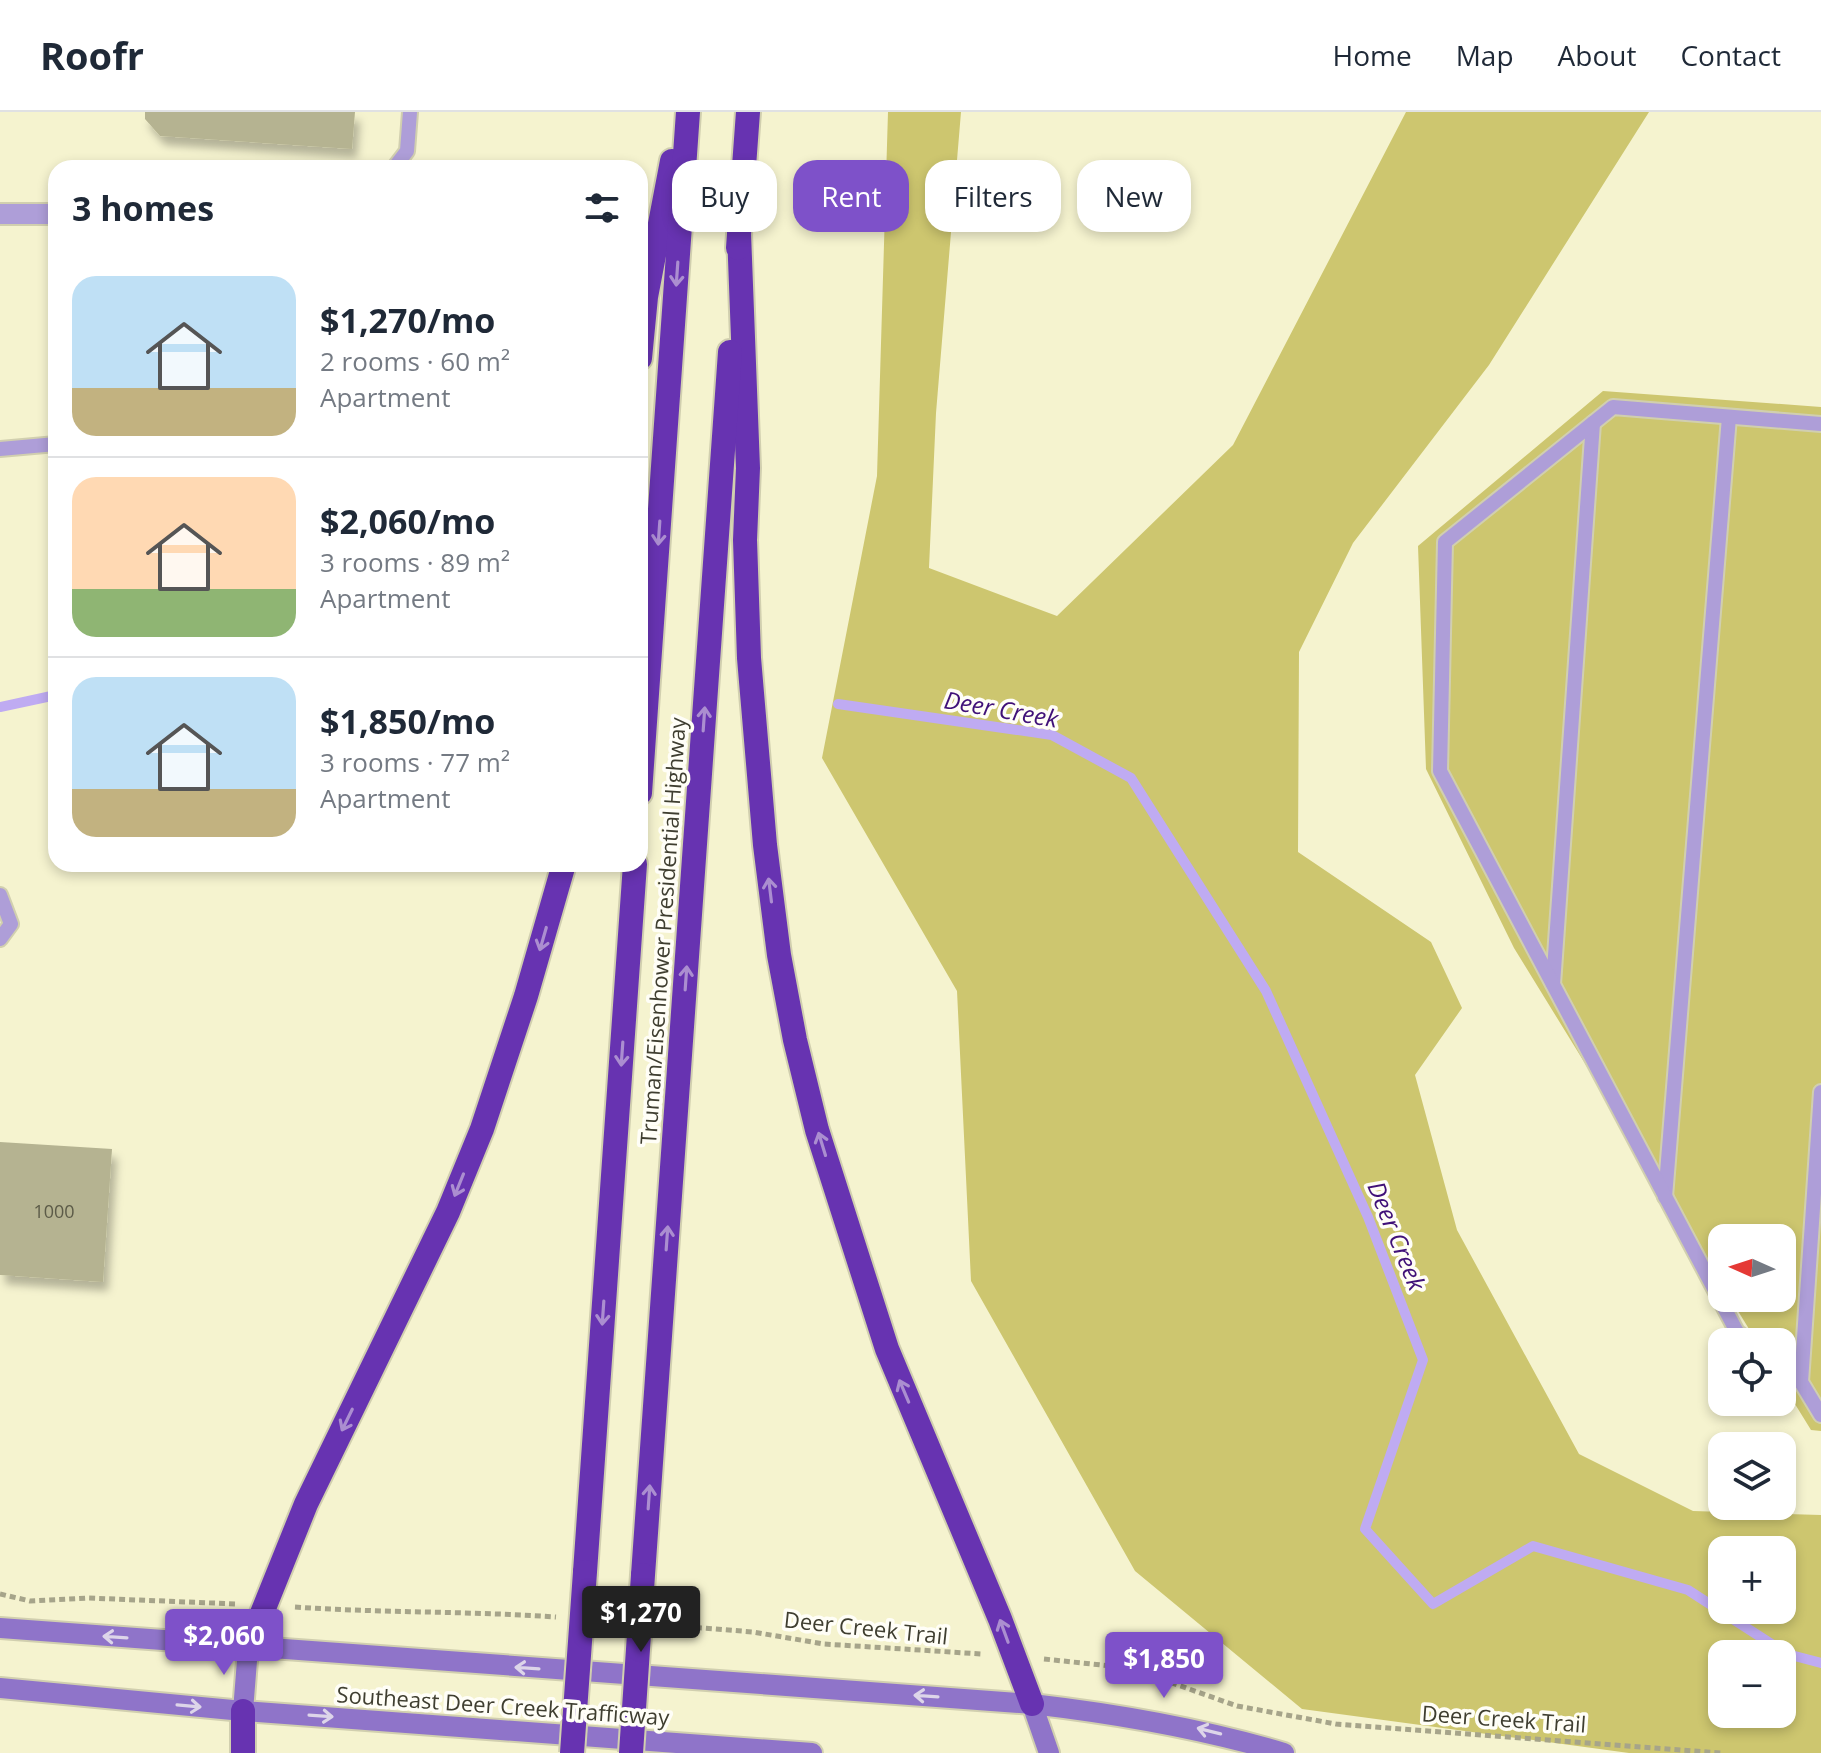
<!DOCTYPE html>
<meta charset="utf-8">
<style>
:root{--surface:#fff;--page:#f6f6f7;--text:#1f2937;--muted:#747a83;--line:#e0e1e3;--accent:#7e51c9}
body{margin:0;font-family:"Open Sans",sans-serif;background:var(--page);color:var(--text);height:100vh;display:flex;flex-direction:column;font-size:30px;white-space:nowrap}
*{box-sizing:border-box;margin:0}
p{font-size:26px;color:var(--muted)}
.icon{flex:none;width:44px;height:44px;fill:none;stroke:currentColor;stroke-width:2;stroke-linecap:round;stroke-linejoin:round}
.map{position:relative;flex:1;overflow:hidden}
.panel{position:absolute;left:48px;top:48px;width:600px;height:712px;display:flex;flex-direction:column;background:var(--surface);border-radius:24px;box-shadow:0 4px 12px #0003}
.panel>*{flex:none}
.guide{position:absolute;left:672px;top:48px;width:760px;height:72px;display:flex;gap:16px}
.needle{width:52px;rotate:273deg}
.tools{position:absolute;left:1708px;top:1112px;display:grid;gap:16px}
.tools a{display:grid;place-items:center;width:88px;height:88px;border-radius:16px;background:var(--surface);box-shadow:0 4px 12px #0003;font-size:40px}
.price{position:absolute;translate:-50% -68px;padding:0 18px;border-radius:8px;background:var(--accent);color:#fff;font-size:26px;line-height:52px;filter:drop-shadow(0 2px 4px #0008)}
.price::after{content:'';position:absolute;left:50%;top:48px;width:24px;height:18px;margin-left:-12px;background:inherit;clip-path:polygon(0 0,100% 0,50% 100%)}
.price.active{background:#222;color:#fff}
ul{padding:0;list-style:none}
li{display:flex;align-items:center;gap:24px;height:200px;padding:0 24px}
li+li{border-top:2px solid var(--line)}
li span{display:grid;place-items:center;flex:none;width:224px;height:160px;border-radius:24px;color:#555}
li>.icon{margin-inline-start:auto}
span .icon{width:96px;height:96px;fill:#fffc;stroke-width:1}
li b{font-size:34px}
h2{display:flex;justify-content:space-between;align-items:center;height:96px;padding:0 24px;font-size:34px}
.tag{padding:0 28px;border-radius:24px;background:var(--surface);box-shadow:0 4px 12px #0003;font-size:28px;line-height:72px}
.tag.active{background:var(--accent);color:#fff}
header{display:flex;align-items:center;gap:48px;box-sizing:border-box;height:112px;padding:0 40px;background:var(--surface);border-bottom:2px solid var(--line)}
header strong{font-size:38px}
nav{display:flex;gap:44px;margin-inline-start:auto;font-size:28px}
.map>svg:first-child{display:block}
.green{fill:#cdc66f;fill-rule:evenodd}
.lines{fill:none;stroke-linecap:round;stroke-linejoin:round}
.stream{stroke:#bfabf2;stroke-width:10}
.building{fill:#b5b391;filter:url(#shadow)}
.lane-casing{stroke:#d1cfaf;stroke-width:18}
.street-casing{stroke:#d1cfaf;stroke-width:24}
.secondary-casing{stroke:#d1cfaf;stroke-width:24}
.highway-casing{stroke:#d1cfaf;stroke-width:28}
.path{stroke:#a6a48a;stroke-width:5;stroke-dasharray:6 4;stroke-linecap:butt}
.lane{stroke:#ae9ed8;stroke-width:14}
.street{stroke:#ae9ed8;stroke-width:20}
.secondary{stroke:#8f74c9;stroke-width:20}
.highway{stroke:#6733b1;stroke-width:24}
.highway-bridge-casing{stroke:#d1cfaf;stroke-width:28;stroke-linecap:butt}
.highway-bridge{stroke:#6733b1;stroke-width:24}
.oneway{stroke:#ab8ed0}
.oneway2{stroke:#ddd5e9}
.labels{text-anchor:middle;stroke-width:7;stroke-linejoin:round;paint-order:stroke}
.number-label{font-size:18px;fill:#5c5b48}
.street-label{font-size:22px;fill:#3f3e30;stroke:#fffef7}
.water-label{font-size:24px;font-style:italic;fill:#401178;stroke:#fffef7}
</style>
<header>
<strong>Roofr</strong>
<nav><a>Home</a><a>Map</a><a>About</a><a>Contact</a></nav>
</header>
<div class="map">
<svg width="1821" height="1641" viewBox="0 0 1821 1641">
<defs>
<filter id="shadow"><feDropShadow dx="5" dy="9" stdDeviation="4" flood-color="#0004"/></filter>
</defs>
<rect width="100%" height="100%" fill="#f5f3cf"/>
<g class="green">
<path d="M888,0H961L936,301L929,456L1057,504L1233,333L1406,0H1649L1489,253L1353,431L1299,540L1298,740L1431,830L1462,896L1415,963L1457,1118L1579,1342L1693,1399L1821,1403V1641H1629L1302,1597L1135,1459L971,1169L957,879L822,646L877,364ZM1722,1438H1782V1498H1722ZM1722,1542H1782V1602H1722Z"/>
<polygon points="1603,279 1821,295 1821,1319 1811,1318 1782,1271 1782,1230 1757,1230 1730,1186 1782,1186 1782,1126 1722,1126 1722,1174 1514,836 1426,657 1418,434"/>
</g>
<g class="lines">
<g class="stream">
<polyline points="838,592 1052,623 1131,666 1266,879 1368,1105 1423,1248 1365,1417 1433,1492 1533,1434 1688,1478 1787,1542 1821,1551"/>
<polyline points="0,595 56,583"/>
</g>
</g>
<g class="building">
<polygon points="145,0 355,0 352,37 160,24 145,7"/>
<polygon points="0,1030 112,1037 103,1170 0,1163"/>
</g>
<g class="lines">
<defs>
<g id="lane">
<polyline points="394,56 407,39 410,0"/>
<polyline points="0,337 56,332"/>
<polyline points="0,783 11,812 0,827"/>
<polyline points="1553,872 1593,311"/>
<polyline points="1821,980 1801,1270 1821,1303"/>
<polyline points="1665,1085 1729,305"/>
<polyline points="1750,1230 1737,1220 1440,659 1445,430 1613,295 1821,312"/>
<polyline points="1782,1255 1801,1270"/>
</g>
<polyline id="street" points="0,102 56,102"/>
<g id="secondary">
<path d="M0,1516L1032,1592C1118,1602 1200,1616 1284,1641"/>
<polyline points="0,1576 243,1599 812,1641"/>
<polyline points="1032,1592 1049,1641"/>
<polyline points="243,1599 248,1536"/>
</g>
<g id="highway">
<polyline points="739,121 748,356 745,428 749,546 765,733 779,843 795,928 817,1018 887,1237 1000,1507 1032,1592"/>
<polyline points="738,136 748,0"/>
<polyline points="640,246 646,185 672,49"/>
<polyline points="640,681 688,0"/>
<polyline points="585,1460 635,752"/>
<polyline points="643,1463 730,240"/>
<polyline points="248,1536 306,1392 448,1100 482,1017 526,884 564,752"/>
<polyline points="243,1641 243,1599"/>
</g>
</defs>
<use href="#lane" class="lane-casing"/>
<use href="#street" class="street-casing"/>
<use href="#secondary" class="secondary-casing"/>
<use href="#highway" class="highway-casing"/>
<g class="path">
<polyline points="0,1482 30,1489 88,1486 237,1492"/>
<path d="M295,1495C382,1501 469,1499 556,1505"/>
<polyline points="666,1513 753,1520 824,1532 982,1542"/>
<polyline points="1044,1547 1130,1556 1237,1594 1336,1612 1721,1641"/>
</g>
<use href="#lane" class="lane"/>
<use href="#street" class="street"/>
<use href="#secondary" class="secondary"/>
<use href="#highway" class="highway"/>
<defs>
<g id="highway-bridge">
<polyline points="572,1641 585,1460"/>
<polyline points="631,1641 643,1463"/>
</g>
</defs>
<use href="#highway-bridge" class="highway-bridge-casing"/>
<use href="#highway-bridge" class="highway-bridge"/>
</g>
<defs><path id="oneway-shaft" d="M-6 0H5M1.5-3L5.5 0L1.5 3" fill="none" stroke-width="1.6" stroke-linecap="round" stroke-linejoin="round" transform="scale(2)"/></defs>
<g class="oneway">
<use href="#oneway-shaft" transform="translate(677 162) rotate(94)"/>
<use href="#oneway-shaft" transform="translate(659 421) rotate(94)"/>
<use href="#oneway-shaft" transform="translate(704 607) rotate(-86)"/>
<use href="#oneway-shaft" transform="translate(770 778) rotate(-97)"/>
<use href="#oneway-shaft" transform="translate(543 827) rotate(106)"/>
<use href="#oneway-shaft" transform="translate(686 866) rotate(-86)"/>
<use href="#oneway-shaft" transform="translate(622 942) rotate(94)"/>
<use href="#oneway-shaft" transform="translate(822 1032) rotate(-107)"/>
<use href="#oneway-shaft" transform="translate(459 1073) rotate(112)"/>
<use href="#oneway-shaft" transform="translate(667 1126) rotate(-86)"/>
<use href="#oneway-shaft" transform="translate(603 1201) rotate(94)"/>
<use href="#oneway-shaft" transform="translate(904 1279) rotate(-113)"/>
<use href="#oneway-shaft" transform="translate(347 1308) rotate(116)"/>
<use href="#oneway-shaft" transform="translate(649 1385) rotate(-86)"/>
<use href="#oneway-shaft" transform="translate(1004 1519) rotate(-110)"/>
</g>
<g class="oneway2">
<use href="#oneway-shaft" transform="translate(115 1525) rotate(-176)"/>
<use href="#oneway-shaft" transform="translate(527 1556) rotate(-176)"/>
<use href="#oneway-shaft" transform="translate(926 1584) rotate(-176)"/>
<use href="#oneway-shaft" transform="translate(189 1594) rotate(5)"/>
<use href="#oneway-shaft" transform="translate(321 1604) rotate(4)"/>
<use href="#oneway-shaft" transform="translate(1209 1619) rotate(-166)"/>
</g>
<g class="labels">
<g class="number-label">
<text x="54" y="1106">1000</text>
</g>
<g class="street-label">
<text transform="translate(663 819) rotate(-86)" y="8">Truman/Eisenhower Presidential Highway</text>
<text transform="translate(866 1516) rotate(6)" y="8">Deer Creek Trail</text>
<text transform="translate(503 1594) rotate(4)" y="8">Southeast Deer Creek Trafficway</text>
<text transform="translate(1504 1607) rotate(4)" y="8">Deer Creek Trail</text>
</g>
<g class="water-label">
<text transform="translate(1001 598) rotate(10)" y="8">Deer Creek</text>
<text transform="translate(1396 1124) rotate(68)" y="8">Deer Creek</text>
</g>
</g>
</svg>
<div class="tools">
<a><svg class="needle" viewBox="-14 -14 28 28"><path d="M0-13l5 13h-10z" fill="#e53935"/><path d="M0 13l5-13h-10z" fill="#747a83"/></svg></a>
<a><svg class="icon" aria-label="locate" viewBox="0 0 24 24"><circle cx="12" cy="12" r="6"/><path d="M12 2v4M12 18v4M2 12h4M18 12h4"/></svg></a>
<a><svg class="icon" aria-label="layers" viewBox="0 0 24 24"><path d="M12 4l9 5-9 5-9-5zM3 14l9 5 9-5"/></svg></a>
<a>+</a>
<a>−</a>
</div>
<b class="price active" style="left:641px;top:1542px">$1,270</b>
<b class="price" style="left:224px;top:1565px">$2,060</b>
<b class="price" style="left:1164px;top:1588px">$1,850</b>
<div class="guide">
<a class="tag">Buy</a>
<a class="tag active">Rent</a>
<a class="tag">Filters</a>
<a class="tag">New</a>
</div>
<section class="panel">
<h2>3 homes<svg class="icon" aria-label="filters" viewBox="0 0 24 24"><path d="M4 7h16M4 17h16"/><circle cx="9" cy="7" r="2"/><circle cx="15" cy="17" r="2"/></svg></h2>
<ul>
<li><span style="background:linear-gradient(#bfe0f5 70%,#c2b280 0)"><svg class="icon" aria-label="home" viewBox="0 0 24 24"><path d="M3 11l9-7 9 7M6 9v11h12V9"/></svg></span><div><b>$1,270/mo</b><p>2 rooms · 60 m²</p><p>Apartment</p></div></li>
<li><span style="background:linear-gradient(#ffd9b3 70%,#8fb573 0)"><svg class="icon" aria-label="home" viewBox="0 0 24 24"><path d="M3 11l9-7 9 7M6 9v11h12V9"/></svg></span><div><b>$2,060/mo</b><p>3 rooms · 89 m²</p><p>Apartment</p></div></li>
<li><span style="background:linear-gradient(#bfe0f5 70%,#c2b280 0)"><svg class="icon" aria-label="home" viewBox="0 0 24 24"><path d="M3 11l9-7 9 7M6 9v11h12V9"/></svg></span><div><b>$1,850/mo</b><p>3 rooms · 77 m²</p><p>Apartment</p></div></li>
</ul>
</section>
</div>
